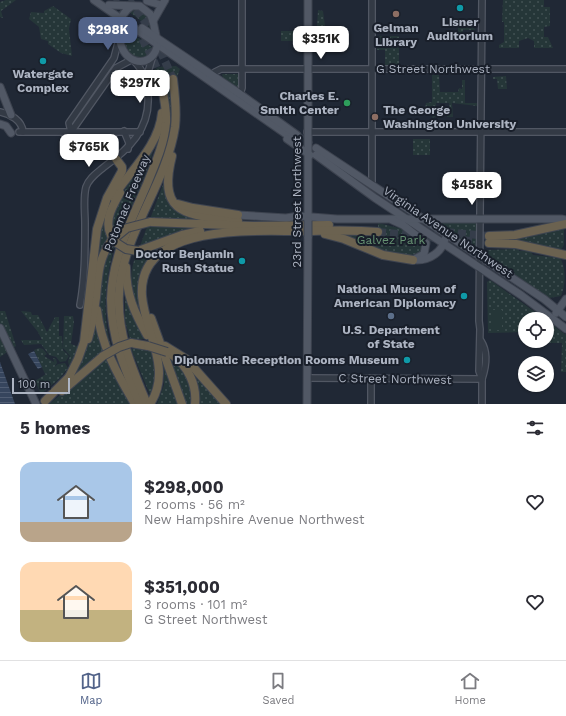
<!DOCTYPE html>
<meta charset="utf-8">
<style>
:root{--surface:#fff;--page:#f2f2f3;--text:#2b2b33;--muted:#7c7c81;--line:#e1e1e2;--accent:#526389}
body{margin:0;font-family:"Work Sans",sans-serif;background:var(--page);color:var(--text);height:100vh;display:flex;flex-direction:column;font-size:15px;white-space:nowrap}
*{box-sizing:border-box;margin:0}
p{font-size:13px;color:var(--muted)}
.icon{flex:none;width:22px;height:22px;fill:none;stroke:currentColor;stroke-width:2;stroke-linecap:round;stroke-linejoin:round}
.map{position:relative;height:404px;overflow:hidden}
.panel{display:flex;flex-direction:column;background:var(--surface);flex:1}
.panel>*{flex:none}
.tools{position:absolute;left:518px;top:312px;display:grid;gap:8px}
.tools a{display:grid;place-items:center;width:36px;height:36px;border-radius:50%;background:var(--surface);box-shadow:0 1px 3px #0004;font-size:20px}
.scale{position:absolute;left:12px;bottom:10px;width:58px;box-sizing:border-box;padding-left:4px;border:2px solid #adb4c2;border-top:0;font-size:11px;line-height:14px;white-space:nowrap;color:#adb4c2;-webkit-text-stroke:3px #191f2a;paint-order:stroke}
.price{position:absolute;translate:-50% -34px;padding:0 9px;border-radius:8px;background:#fff;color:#222;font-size:13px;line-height:26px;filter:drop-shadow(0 1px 2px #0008)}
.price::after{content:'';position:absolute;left:50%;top:24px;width:12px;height:9px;margin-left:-6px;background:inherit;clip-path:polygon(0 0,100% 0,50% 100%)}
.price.active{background:var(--accent);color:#fff}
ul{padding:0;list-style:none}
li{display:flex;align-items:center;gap:12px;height:100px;padding:0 20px}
li span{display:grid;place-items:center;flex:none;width:112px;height:80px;border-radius:12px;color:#555}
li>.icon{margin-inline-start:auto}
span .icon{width:48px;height:48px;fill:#fffc;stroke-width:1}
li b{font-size:17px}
h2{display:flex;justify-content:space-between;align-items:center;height:48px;padding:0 20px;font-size:17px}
.tabs{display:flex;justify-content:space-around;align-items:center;height:56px;border-top:1px solid var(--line);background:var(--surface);font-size:11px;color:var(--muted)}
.tabs a{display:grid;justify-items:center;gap:2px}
.tabs .active{color:var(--accent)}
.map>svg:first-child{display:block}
.green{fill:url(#green-dots)}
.pitch{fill:#253638}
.water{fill:url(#water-rules)}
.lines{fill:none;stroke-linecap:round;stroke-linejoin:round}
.major-tunnel{stroke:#353d4a;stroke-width:7;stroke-dasharray:7 3.5;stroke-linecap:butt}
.highway-tunnel{stroke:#353d4a;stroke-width:8;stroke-dasharray:8 4;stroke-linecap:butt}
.minor-casing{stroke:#515763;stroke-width:8}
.major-casing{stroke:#3d434f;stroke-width:9}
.highway-casing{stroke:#3e4450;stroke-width:10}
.minor{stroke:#333a45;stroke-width:5.5}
.major{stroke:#515865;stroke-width:7}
.highway{stroke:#6b6250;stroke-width:8}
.major-bridge-casing{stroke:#3d434f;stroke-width:9;stroke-linecap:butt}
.highway-bridge-casing{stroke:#3e4450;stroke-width:10;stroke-linecap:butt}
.major-bridge{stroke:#515865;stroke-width:7}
.highway-bridge{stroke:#6b6250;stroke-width:8}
.culture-dot{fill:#0f9aa8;stroke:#191f2a;stroke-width:1.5}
.education-dot{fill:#8d6e63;stroke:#191f2a;stroke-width:1.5}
.leisure-dot{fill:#2e9e5b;stroke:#191f2a;stroke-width:1.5}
.service-dot{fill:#5c6f8a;stroke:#191f2a;stroke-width:1.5}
.labels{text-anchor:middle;stroke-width:4;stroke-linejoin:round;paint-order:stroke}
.poi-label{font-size:12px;font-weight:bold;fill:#adb4c2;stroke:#191f2a}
.street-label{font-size:12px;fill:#adb4c2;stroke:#191f2a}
.park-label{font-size:12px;fill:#669172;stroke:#191f2a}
</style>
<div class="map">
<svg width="566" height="404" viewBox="0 0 566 404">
<defs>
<pattern id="green-dots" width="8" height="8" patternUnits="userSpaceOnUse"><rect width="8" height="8" fill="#253638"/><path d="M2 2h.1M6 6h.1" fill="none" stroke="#425153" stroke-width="1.8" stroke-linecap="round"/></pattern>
<pattern id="water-rules" width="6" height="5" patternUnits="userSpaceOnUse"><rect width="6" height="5" fill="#36455d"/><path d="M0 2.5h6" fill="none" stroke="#505d73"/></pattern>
</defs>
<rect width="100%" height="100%" fill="#202835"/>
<g class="green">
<polygon points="6,0 16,0 1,11 3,18 0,17 0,2"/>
<polygon points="503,0 544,0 544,7 550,7 550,26 544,27 544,37 548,37 553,48 534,48 534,41 528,38 519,41 519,48 499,48 499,45 504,42 504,22 502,22"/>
<polygon points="53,6 71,19 69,29 72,56 61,53 48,44 48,41 41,39 39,27 29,19 31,12 44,13 44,11"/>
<polygon points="134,9 142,10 150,19 151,28 129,12"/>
<polygon points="318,10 323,11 325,26 317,26"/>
<polygon points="458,25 470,25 476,30 463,30 462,38 458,38"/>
<path d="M124,28L153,48C151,57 143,58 135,58C126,50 122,40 124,28Z"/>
<rect x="281" y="31" width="18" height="10"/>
<polygon points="377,36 399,36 399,65 385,65 385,50 377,50"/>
<polygon points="176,66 180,69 177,77 154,77 152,72 158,67"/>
<polygon points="222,74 240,74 241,85 239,88 223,78"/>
<polygon points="432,75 439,75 440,92 458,92 459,88 462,89 462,80 465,80 465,103 477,103 477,106 452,103 453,117 447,117 447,110 450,110 449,103 436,103 437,117 434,117 434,127 432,127 433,110 425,108 426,103 432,102"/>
<polygon points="506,76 507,89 498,89 497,79 493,79 493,77"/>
<path d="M170,86C176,136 157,174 138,218L135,217L157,165L168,103L166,87Z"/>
<rect x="413" y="139" width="17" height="16"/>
<polygon points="156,140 149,165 122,229 113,235 111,215 113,209"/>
<polygon points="164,182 170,201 231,223 150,219"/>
<polygon points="105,218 109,236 96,260 101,228"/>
<path d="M378,223L399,228L400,226L422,242L424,250C403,265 366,246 346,235L378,234Z"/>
<polygon points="438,223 476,223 476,246 473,247 437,224"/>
<polygon points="148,224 213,228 203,229 139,249"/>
<polygon points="562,229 564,230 564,245 561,250 505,240 505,238"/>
<path d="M175,239L148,265L143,316H141C131,295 127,275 137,253Z"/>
<path d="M113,243L115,244C106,277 101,313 111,346L108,347C101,323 93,293 101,268C103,260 109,251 113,243Z"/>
<path d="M519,249V251H530L533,255L560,258C566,267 566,285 561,296L549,298L487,256V250Z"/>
<polygon points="490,280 545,319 525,319 525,332 488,333 487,282"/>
<polygon points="125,295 145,339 130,339 125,320"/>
<polygon points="0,311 5,311 16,346 0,357"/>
<polygon points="21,311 31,312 32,315 38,315 47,332 55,317 59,317 59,336 62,336 63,350 69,356 66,361 60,362 56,357 49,355 41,344 24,345 21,340 42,340 38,332"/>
<polygon points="64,316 73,316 74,322 71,344 79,347 69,366 68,361 70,356 63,348"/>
<path d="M96,316L105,350L58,393C81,365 87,352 96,316Z"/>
<polygon points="547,321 566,335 566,372 561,372 562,343 547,343"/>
<polygon points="39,348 43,349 47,354 44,356 54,362 53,358 56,359 57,363 54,367 58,364 65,363 68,368 60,378 41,394 35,381 49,372 45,374 34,350"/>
<polygon points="137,348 152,349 158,375 151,397 131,349"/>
<polygon points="166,354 187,372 193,404 184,404"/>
<polygon points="108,357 131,404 49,404"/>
<polygon points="180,358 223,404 197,404"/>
<polygon points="164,364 181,404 157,404 164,385"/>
</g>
<rect class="pitch" x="492" y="310" width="10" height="20"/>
<g class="water">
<polygon points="34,351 42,367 38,369 28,354"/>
<polygon points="0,362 15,404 0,404"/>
</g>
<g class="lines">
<polyline class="major-tunnel" points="297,135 316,148"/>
<g class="highway-tunnel">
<path d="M114,0C133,24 151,48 160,78"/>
<polyline points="129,0 151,30 173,79"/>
<polyline points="422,230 489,236"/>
<polyline points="378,232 437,238"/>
<polyline points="452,239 489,243"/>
</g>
<defs>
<g id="minor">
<polyline points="119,39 114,58 69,123 71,132 116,68 131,60"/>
<polyline points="146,79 153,55"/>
<polyline points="210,79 215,72 221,69 566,69"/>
<polyline points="240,94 242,88 242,0"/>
<path d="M0,112C10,114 22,120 23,132"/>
<polyline points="124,131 129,143 128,149"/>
<polyline points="19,132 140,132"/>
<polyline points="307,132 566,132"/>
<polyline points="372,183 372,0"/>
<path d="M80,305C85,278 85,250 85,223C85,212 83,198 86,187C89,178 97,173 104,167C129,149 150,129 148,96C148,83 143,70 134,61"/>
<path d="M481,341C488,352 486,367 482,379"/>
<polyline points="307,378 482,379"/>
<polyline points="371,378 371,404"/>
<polyline points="482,404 482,379 479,371 480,329 479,321 482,0"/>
</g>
<g id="major">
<polyline points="94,0 293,139"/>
<polyline points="147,1 161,5"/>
<path d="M109,5L140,6L150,14C153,19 154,25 155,31C156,36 158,42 157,47C150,72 117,64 119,29C120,19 123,11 132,6"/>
<polyline points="153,21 165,0"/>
<polyline points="142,28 240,94 297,135"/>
<polyline points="0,87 11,115"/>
<polyline points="0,124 6,126 11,133"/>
<polyline points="287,139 310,155"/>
<polyline points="316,148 544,299 566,317"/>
<polyline points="316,155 375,198 521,295 566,329"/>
<polyline points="238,215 286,218 299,216 337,219 562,219 566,220"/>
<polyline points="392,220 403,225 426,243 424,254 413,260"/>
<polyline points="308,221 308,0"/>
<path d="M417,260C430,260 442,252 445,239"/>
<polyline points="556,313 566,299"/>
<polyline points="0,328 36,404"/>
<polyline points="307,404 308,237"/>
</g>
<g id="highway">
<path d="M172,156C156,218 190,214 238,221"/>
<path d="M113,197C130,171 159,146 162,113"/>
<polyline points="178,204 193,208 238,215"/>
<polyline points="150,222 254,226 329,225"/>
<polyline points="325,234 344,239 383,255 413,260"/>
<polyline points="489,236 515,235 566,224"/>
<path d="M115,242C102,225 110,210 120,193"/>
<polyline points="489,243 516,244 566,255"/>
<polyline points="138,251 182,235 200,231"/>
<path d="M126,267C126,294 134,312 147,335"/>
<path d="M97,310C101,345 117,374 135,404"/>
<polyline points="151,318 182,404"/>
<path d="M88,339C92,325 94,312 96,298C98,277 98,259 111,241"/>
<polyline points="131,343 148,346"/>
<polyline points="165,346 186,359 226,404"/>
<path d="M172,355C188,366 197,385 195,404"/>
<polyline points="68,379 78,359 84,342 97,229 107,198 122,171 122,167 116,159"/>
<polyline points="62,391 103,356"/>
<polyline points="45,401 70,376"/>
<path d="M140,404C125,370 111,338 111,299C112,258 131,221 147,184C155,164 164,145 166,123C167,108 163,93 160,78"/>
<path d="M147,404C132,368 117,334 119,294C122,234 166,186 175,127C177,111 175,95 173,79"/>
<path d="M150,404C173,369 145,333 142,296C137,224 250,231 296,231C323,231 351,229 378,232"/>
</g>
</defs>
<use href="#minor" class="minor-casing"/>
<use href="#major" class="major-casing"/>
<use href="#highway" class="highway-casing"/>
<use href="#minor" class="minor"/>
<use href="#major" class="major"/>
<use href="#highway" class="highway"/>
<defs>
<polyline id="major-bridge" points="308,221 308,237"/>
<g id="highway-bridge">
<polyline points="111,241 127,228 150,222"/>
<polyline points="115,242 126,249 138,251"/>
<polyline points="148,346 167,352"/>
<polyline points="103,356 119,347 131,343"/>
</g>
</defs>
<use href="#major-bridge" class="major-bridge-casing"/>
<use href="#highway-bridge" class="highway-bridge-casing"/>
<use href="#major-bridge" class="major-bridge"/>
<use href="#highway-bridge" class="highway-bridge"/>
</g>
<g class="culture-dot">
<circle cx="460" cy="8" r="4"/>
<circle cx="43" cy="61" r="4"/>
<circle cx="242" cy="261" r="4"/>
<circle cx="464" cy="296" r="4"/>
<circle cx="407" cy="360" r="4"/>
</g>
<g class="education-dot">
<circle cx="396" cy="14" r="4"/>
<circle cx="375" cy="117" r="4"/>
</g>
<circle class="leisure-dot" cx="347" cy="103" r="4"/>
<circle class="service-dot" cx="391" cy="316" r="4"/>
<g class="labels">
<g class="poi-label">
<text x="460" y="26">Lisner<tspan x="460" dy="14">Auditorium</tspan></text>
<text x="396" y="32">Gelman<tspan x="396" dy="14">Library</tspan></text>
<text x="43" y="78">Watergate<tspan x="43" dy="14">Complex</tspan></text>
<text x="339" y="100" text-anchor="end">Charles E.<tspan x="339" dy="14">Smith Center</tspan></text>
<text x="383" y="114" text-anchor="start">The George<tspan x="383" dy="14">Washington University</tspan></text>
<text x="234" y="258" text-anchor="end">Doctor Benjamin<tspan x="234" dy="14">Rush Statue</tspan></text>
<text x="456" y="293" text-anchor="end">National Museum of<tspan x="456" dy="14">American Diplomacy</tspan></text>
<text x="391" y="334">U.S. Department<tspan x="391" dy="14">of State</tspan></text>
<text x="399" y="364" text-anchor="end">Diplomatic Reception Rooms Museum</text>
</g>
<g class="street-label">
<text x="433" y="73">G Street Northwest</text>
<text transform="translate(297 202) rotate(-90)" y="4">23rd Street Northwest</text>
<text transform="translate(127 203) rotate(-68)" y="4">Potomac Freeway</text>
<text transform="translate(448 232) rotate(34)" y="4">Virginia Avenue Northwest</text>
<text transform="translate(395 379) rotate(1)" y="4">C Street Northwest</text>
</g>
<g class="park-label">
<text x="391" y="244">Galvez Park</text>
</g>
</g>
</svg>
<div class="tools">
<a><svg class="icon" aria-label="locate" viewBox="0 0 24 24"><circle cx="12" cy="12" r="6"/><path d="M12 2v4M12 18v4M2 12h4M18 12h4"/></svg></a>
<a><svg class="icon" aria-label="layers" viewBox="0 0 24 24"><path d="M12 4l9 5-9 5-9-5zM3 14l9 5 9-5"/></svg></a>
</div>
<div class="scale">100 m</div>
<b class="price active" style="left:108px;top:51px">$298K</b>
<b class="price" style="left:321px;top:60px">$351K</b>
<b class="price" style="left:140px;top:104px">$297K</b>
<b class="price" style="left:89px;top:168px">$765K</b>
<b class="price" style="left:472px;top:206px">$458K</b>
</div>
<section class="panel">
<h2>5 homes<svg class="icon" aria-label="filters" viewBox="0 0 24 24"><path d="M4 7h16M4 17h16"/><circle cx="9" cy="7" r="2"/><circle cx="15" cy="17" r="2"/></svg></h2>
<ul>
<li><span style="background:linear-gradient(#a9c7e8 75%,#b9a48a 0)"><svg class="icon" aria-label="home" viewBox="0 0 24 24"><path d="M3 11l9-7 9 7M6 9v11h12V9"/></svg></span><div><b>$298,000</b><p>2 rooms · 56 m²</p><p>New Hampshire Avenue Northwest</p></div><svg class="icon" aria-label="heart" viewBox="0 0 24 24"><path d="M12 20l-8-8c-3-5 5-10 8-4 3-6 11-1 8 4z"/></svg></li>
<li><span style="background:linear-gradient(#ffd9b3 60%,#c2b280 0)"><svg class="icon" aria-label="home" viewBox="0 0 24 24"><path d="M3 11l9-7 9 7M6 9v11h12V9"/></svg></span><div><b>$351,000</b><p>3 rooms · 101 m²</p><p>G Street Northwest</p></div><svg class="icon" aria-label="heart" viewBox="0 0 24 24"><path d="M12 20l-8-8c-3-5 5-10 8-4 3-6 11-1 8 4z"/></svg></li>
</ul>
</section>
<nav class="tabs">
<a class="active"><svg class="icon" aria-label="map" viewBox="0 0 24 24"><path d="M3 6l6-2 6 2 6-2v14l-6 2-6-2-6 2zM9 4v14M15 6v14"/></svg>Map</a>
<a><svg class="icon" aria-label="saved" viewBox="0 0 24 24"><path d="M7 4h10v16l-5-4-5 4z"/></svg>Saved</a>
<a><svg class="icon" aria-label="home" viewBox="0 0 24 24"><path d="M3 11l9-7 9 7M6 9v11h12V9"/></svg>Home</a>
</nav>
